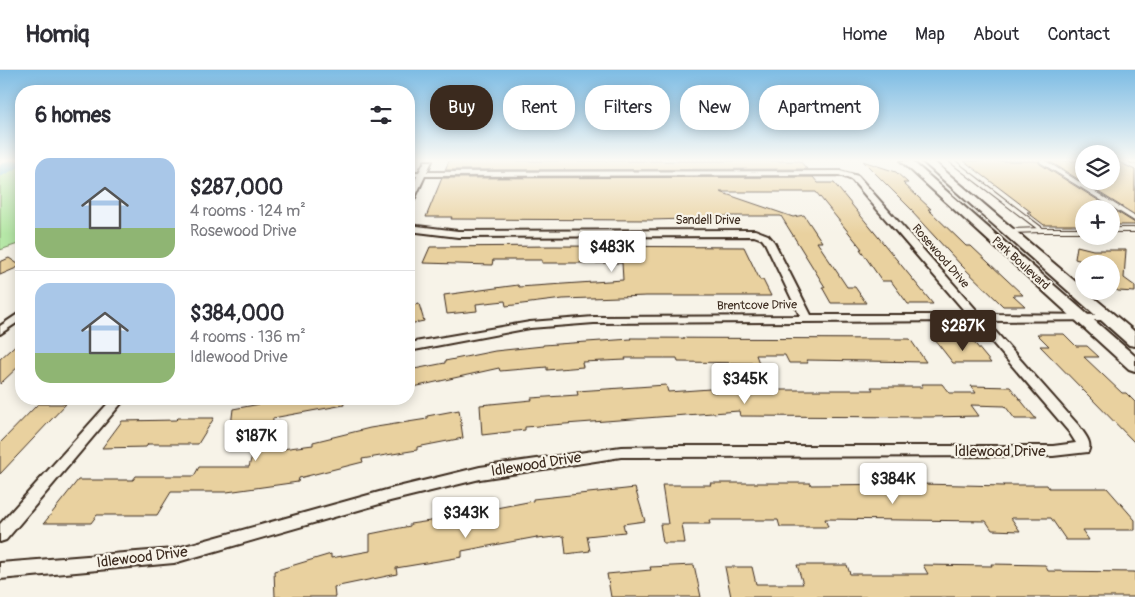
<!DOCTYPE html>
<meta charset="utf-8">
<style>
:root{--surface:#fff;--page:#f7f7f7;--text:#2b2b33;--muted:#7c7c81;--line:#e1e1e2;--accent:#3b2a1e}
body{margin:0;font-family:Pangolin,sans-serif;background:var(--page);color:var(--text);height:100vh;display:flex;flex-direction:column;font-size:19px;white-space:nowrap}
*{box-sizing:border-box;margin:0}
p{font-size:16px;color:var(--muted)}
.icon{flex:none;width:28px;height:28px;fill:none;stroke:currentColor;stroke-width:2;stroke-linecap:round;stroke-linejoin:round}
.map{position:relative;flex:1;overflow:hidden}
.details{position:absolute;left:15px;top:15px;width:400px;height:320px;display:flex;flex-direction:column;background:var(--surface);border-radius:20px;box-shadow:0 2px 12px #0003}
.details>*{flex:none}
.guide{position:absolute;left:430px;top:15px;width:475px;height:45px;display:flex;gap:10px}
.controls{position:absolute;left:1075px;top:75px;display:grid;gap:10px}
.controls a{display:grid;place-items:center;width:45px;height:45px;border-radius:50%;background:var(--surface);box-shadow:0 2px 12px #0003;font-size:25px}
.price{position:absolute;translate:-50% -42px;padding:0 11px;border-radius:5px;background:#fff;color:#222;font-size:16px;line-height:32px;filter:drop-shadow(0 1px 2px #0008)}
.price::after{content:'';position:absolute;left:50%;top:30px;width:15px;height:11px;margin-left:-8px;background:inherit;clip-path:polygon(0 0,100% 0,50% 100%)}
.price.selected{background:var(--accent);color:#fff}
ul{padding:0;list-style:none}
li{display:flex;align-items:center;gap:15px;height:125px;padding:0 20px}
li+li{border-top:1px solid var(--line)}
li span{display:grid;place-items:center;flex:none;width:140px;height:100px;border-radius:15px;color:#555}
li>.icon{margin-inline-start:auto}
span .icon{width:60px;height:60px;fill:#fffc;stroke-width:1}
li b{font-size:21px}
h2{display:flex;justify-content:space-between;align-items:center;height:60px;padding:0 20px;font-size:21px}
.chip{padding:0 18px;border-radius:20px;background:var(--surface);box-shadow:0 2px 12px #0003;font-size:18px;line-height:45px}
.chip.selected{background:var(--accent);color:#fff}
header{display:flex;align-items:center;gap:30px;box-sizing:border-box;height:70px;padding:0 25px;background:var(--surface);border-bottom:1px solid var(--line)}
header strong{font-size:24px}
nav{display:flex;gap:28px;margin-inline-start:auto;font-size:18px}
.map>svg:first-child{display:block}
.green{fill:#b6e7a7;stroke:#788862}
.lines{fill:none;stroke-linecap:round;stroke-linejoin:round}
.river{fill:#7ec7de;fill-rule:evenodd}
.building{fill:#e9d19f;stroke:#3b2a1e}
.service-casing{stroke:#3b2a1e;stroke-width:6}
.minor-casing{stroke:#3b2a1e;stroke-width:4}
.secondary-casing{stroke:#3b2a1e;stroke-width:4}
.service{stroke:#f7f3e8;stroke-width:4}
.minor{fill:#f7f3e8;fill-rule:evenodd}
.secondary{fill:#f7f3e8;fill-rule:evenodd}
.labels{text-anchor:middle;stroke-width:4.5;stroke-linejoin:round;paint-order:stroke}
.street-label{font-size:12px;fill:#3b2a1e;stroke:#f7f3e8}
.near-street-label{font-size:15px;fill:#3b2a1e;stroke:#f7f3e8}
</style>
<header>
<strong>Homiq</strong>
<nav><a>Home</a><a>Map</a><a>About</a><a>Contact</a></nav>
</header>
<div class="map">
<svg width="1135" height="527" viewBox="0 0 1135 527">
<rect width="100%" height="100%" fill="#f7f3e8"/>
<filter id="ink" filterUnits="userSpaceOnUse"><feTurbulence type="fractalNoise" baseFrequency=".02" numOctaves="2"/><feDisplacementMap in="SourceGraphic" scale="10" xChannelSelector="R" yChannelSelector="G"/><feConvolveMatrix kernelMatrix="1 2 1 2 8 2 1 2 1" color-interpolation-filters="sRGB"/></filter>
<g filter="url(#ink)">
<polygon class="green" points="10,91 21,91 21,173 0,180 0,97"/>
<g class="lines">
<polygon class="river" points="7,91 21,91 21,96 0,107 0,95"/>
</g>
<g class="building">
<polygon points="449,91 800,91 807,99 445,100"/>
<polygon points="863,91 896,102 908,113 903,113 931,139 928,139 966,176 971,176 1023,225 1013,225 1025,236 1003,236 961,195 912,142 914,142"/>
<polygon points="964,91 1038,91 1040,94 1135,153 1135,155 1111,155 1111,139 1084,139 1084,155 1044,155 1027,142 1031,142"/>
<polygon points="1049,91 1084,91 1084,111 1111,111 1111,91 1117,91 1135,100 1135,145"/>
<polygon points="813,107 818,113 834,113 933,234 908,234 891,211 882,211 860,179 862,179 816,122 720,122 793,147 804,145 822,172 817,172 847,217 855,217 866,233 831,233 822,217 825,217 781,146 721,146 722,148 651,150 451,149 452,147 426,147 442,108"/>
<polygon points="555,176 744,177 760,210 763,210 771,226 646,226 563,229 506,236 505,231 476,234 477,241 447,244 444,225 518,215 519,217 623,210 622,193 542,193 542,190 493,190 492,195 423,193 430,177"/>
<polygon points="1077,176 1093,180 1126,180 1124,208 1135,216 1135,222 1118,221 1111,216 1111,194 1093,194 1075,189"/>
<polygon points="9,188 21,196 0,205 0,192"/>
<polygon points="419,234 424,251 409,254 409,236"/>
<polygon points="1037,264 1064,264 1076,276 1087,276 1099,287 1084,287 1122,323 1126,323 1135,332 1135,373 1040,276 1049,276"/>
<polygon points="630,268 910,269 926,292 806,290 808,293 789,293 785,285 756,285 759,293 678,292 677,288 625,288 626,290 582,292 583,297 547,300 547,297 500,301 499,298 409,318 409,300 445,293 445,291 495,281 543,276 543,275 631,269"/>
<polygon points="21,270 21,294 0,314 0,289"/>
<polygon points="935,270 972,270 991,293 953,293"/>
<polygon points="921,314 942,314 949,323 976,323 971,316 1010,317 1036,349 1015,349 1005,336 971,335 979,346 929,347 740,346 739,341 525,357 525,360 482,365 480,335 532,330 531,328 578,325 577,321 666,315 668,322 710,319 712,322 751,322 750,316 763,316 764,320 873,320 871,317 923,317"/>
<polygon points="287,329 343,329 344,335 273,348 271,376 275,375 274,380 313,375 313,372 370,358 427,349 427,346 459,340 463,368 417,377 417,380 362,389 363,392 299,408 298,412 227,422 171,422 157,445 97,445 91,453 44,453 78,410 133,410 136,406 194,406 199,397 249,397 259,358 230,364 233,339"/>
<polygon points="38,334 66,334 0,404 0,373"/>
<polygon points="178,348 214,348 198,374 148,374 146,377 102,378 122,351 176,350"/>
<polygon points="710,413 810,413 811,415 921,414 1004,416 1003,415 1047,415 1049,418 1107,418 1135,450 1135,460 1082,460 1089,470 1066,470 1051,448 1011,448 1020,461 992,460 986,451 825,449 828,457 780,457 778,450 709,450 710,454 682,454 685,473 663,473 660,454 668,454 662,415 711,415"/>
<polygon points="635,418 645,451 623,454 625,462 587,466 590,481 566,484 564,466 537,469 537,467 462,481 462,487 396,498 397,504 334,517 335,527 275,527 274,501 331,484 331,488 370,481 370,464 410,456 410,454 471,445 470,443 533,431 533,429"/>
<polygon points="991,494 1045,495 1048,501 1135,502 1135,527 731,527 725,497 752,497 756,514 803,514 797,495 847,495 850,504 928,504 923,495 992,496"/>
<polygon points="694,495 701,527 611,527 607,504 651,500 650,497"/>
</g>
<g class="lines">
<defs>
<g id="service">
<polyline points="952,91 1042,160 1084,160"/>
<polyline points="1042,91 1135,149"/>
<polyline points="1132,91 1135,92"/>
<polyline points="1111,160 1135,160"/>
<polyline points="1009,161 1042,160"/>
</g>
<g id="minor">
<path d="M425,91H432L427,102L840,101L858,106L980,244L1111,245L1112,247L1107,250L986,251L1079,356C1084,364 1093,372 1088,382L1053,386L621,387L480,409L390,431L174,493L0,509V493L174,479L390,419L480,397L621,377L676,376H1053L1076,373L1069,362L974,251L594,253L530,258L409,281V273L530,252L594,247L800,246L765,173L762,169L754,166L458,167L409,161V155L458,161L755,160L768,165L774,172L811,245H968L852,110L839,105L425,106L413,132L409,134V124L417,106H409V102H419Z"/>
<polygon points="21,242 21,250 0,264 0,256"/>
<polygon points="112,329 125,329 6,470 0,472 0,454"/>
</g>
<g id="secondary">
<polygon points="901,91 912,91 1135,286 1135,301 1129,299"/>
<polygon points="922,91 933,91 1084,219 1084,221 1086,221 1135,262 1135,276 1129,275"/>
</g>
</defs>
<use href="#service" class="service-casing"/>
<use href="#minor" class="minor-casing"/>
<use href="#secondary" class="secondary-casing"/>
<use href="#service" class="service"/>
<use href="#minor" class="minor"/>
<use href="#secondary" class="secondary"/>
</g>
</g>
<linearGradient id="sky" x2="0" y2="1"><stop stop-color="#7dbce4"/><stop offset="0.55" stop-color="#fbfaf5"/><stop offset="1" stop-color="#fbfaf5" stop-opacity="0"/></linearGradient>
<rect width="1135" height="164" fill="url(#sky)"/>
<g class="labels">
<g class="street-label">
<text x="708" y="154">Sandell Drive</text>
<text transform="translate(941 186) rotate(49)" y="4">Rosewood Drive</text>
<text transform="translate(1021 193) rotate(42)" y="4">Park Boulevard</text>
<text transform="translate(757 235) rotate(-1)" y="4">Brentcove Drive</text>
</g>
<g class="near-street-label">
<text x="1000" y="386">Idlewood Drive</text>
<text transform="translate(536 394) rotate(-9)" y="5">Idlewood Drive</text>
<text transform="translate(142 487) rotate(-7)" y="5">Idlewood Drive</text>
</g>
</g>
</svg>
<div class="controls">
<a><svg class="icon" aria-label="layers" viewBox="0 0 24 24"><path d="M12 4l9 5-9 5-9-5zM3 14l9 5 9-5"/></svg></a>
<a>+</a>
<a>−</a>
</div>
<b class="price" style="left:612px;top:203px">$483K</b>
<b class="price selected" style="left:963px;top:282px">$287K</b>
<b class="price" style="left:745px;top:335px">$345K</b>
<b class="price" style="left:256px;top:392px">$187K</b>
<b class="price" style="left:893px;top:435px">$384K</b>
<b class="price" style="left:466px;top:469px">$343K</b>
<div class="guide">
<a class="chip selected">Buy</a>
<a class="chip">Rent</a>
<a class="chip">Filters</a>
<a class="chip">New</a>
<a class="chip">Apartment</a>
</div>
<section class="details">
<h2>6 homes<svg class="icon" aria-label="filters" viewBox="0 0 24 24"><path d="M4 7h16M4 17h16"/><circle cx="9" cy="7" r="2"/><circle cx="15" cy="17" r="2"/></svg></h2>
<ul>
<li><span style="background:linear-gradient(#a9c7e8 70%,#8fb573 0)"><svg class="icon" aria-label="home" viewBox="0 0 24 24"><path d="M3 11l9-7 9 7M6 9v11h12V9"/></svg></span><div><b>$287,000</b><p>4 rooms · 124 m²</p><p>Rosewood Drive</p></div></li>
<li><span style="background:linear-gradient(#a9c7e8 70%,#8fb573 0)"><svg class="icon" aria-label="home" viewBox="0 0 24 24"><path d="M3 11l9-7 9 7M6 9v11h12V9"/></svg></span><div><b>$384,000</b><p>4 rooms · 136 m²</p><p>Idlewood Drive</p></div></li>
</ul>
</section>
</div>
